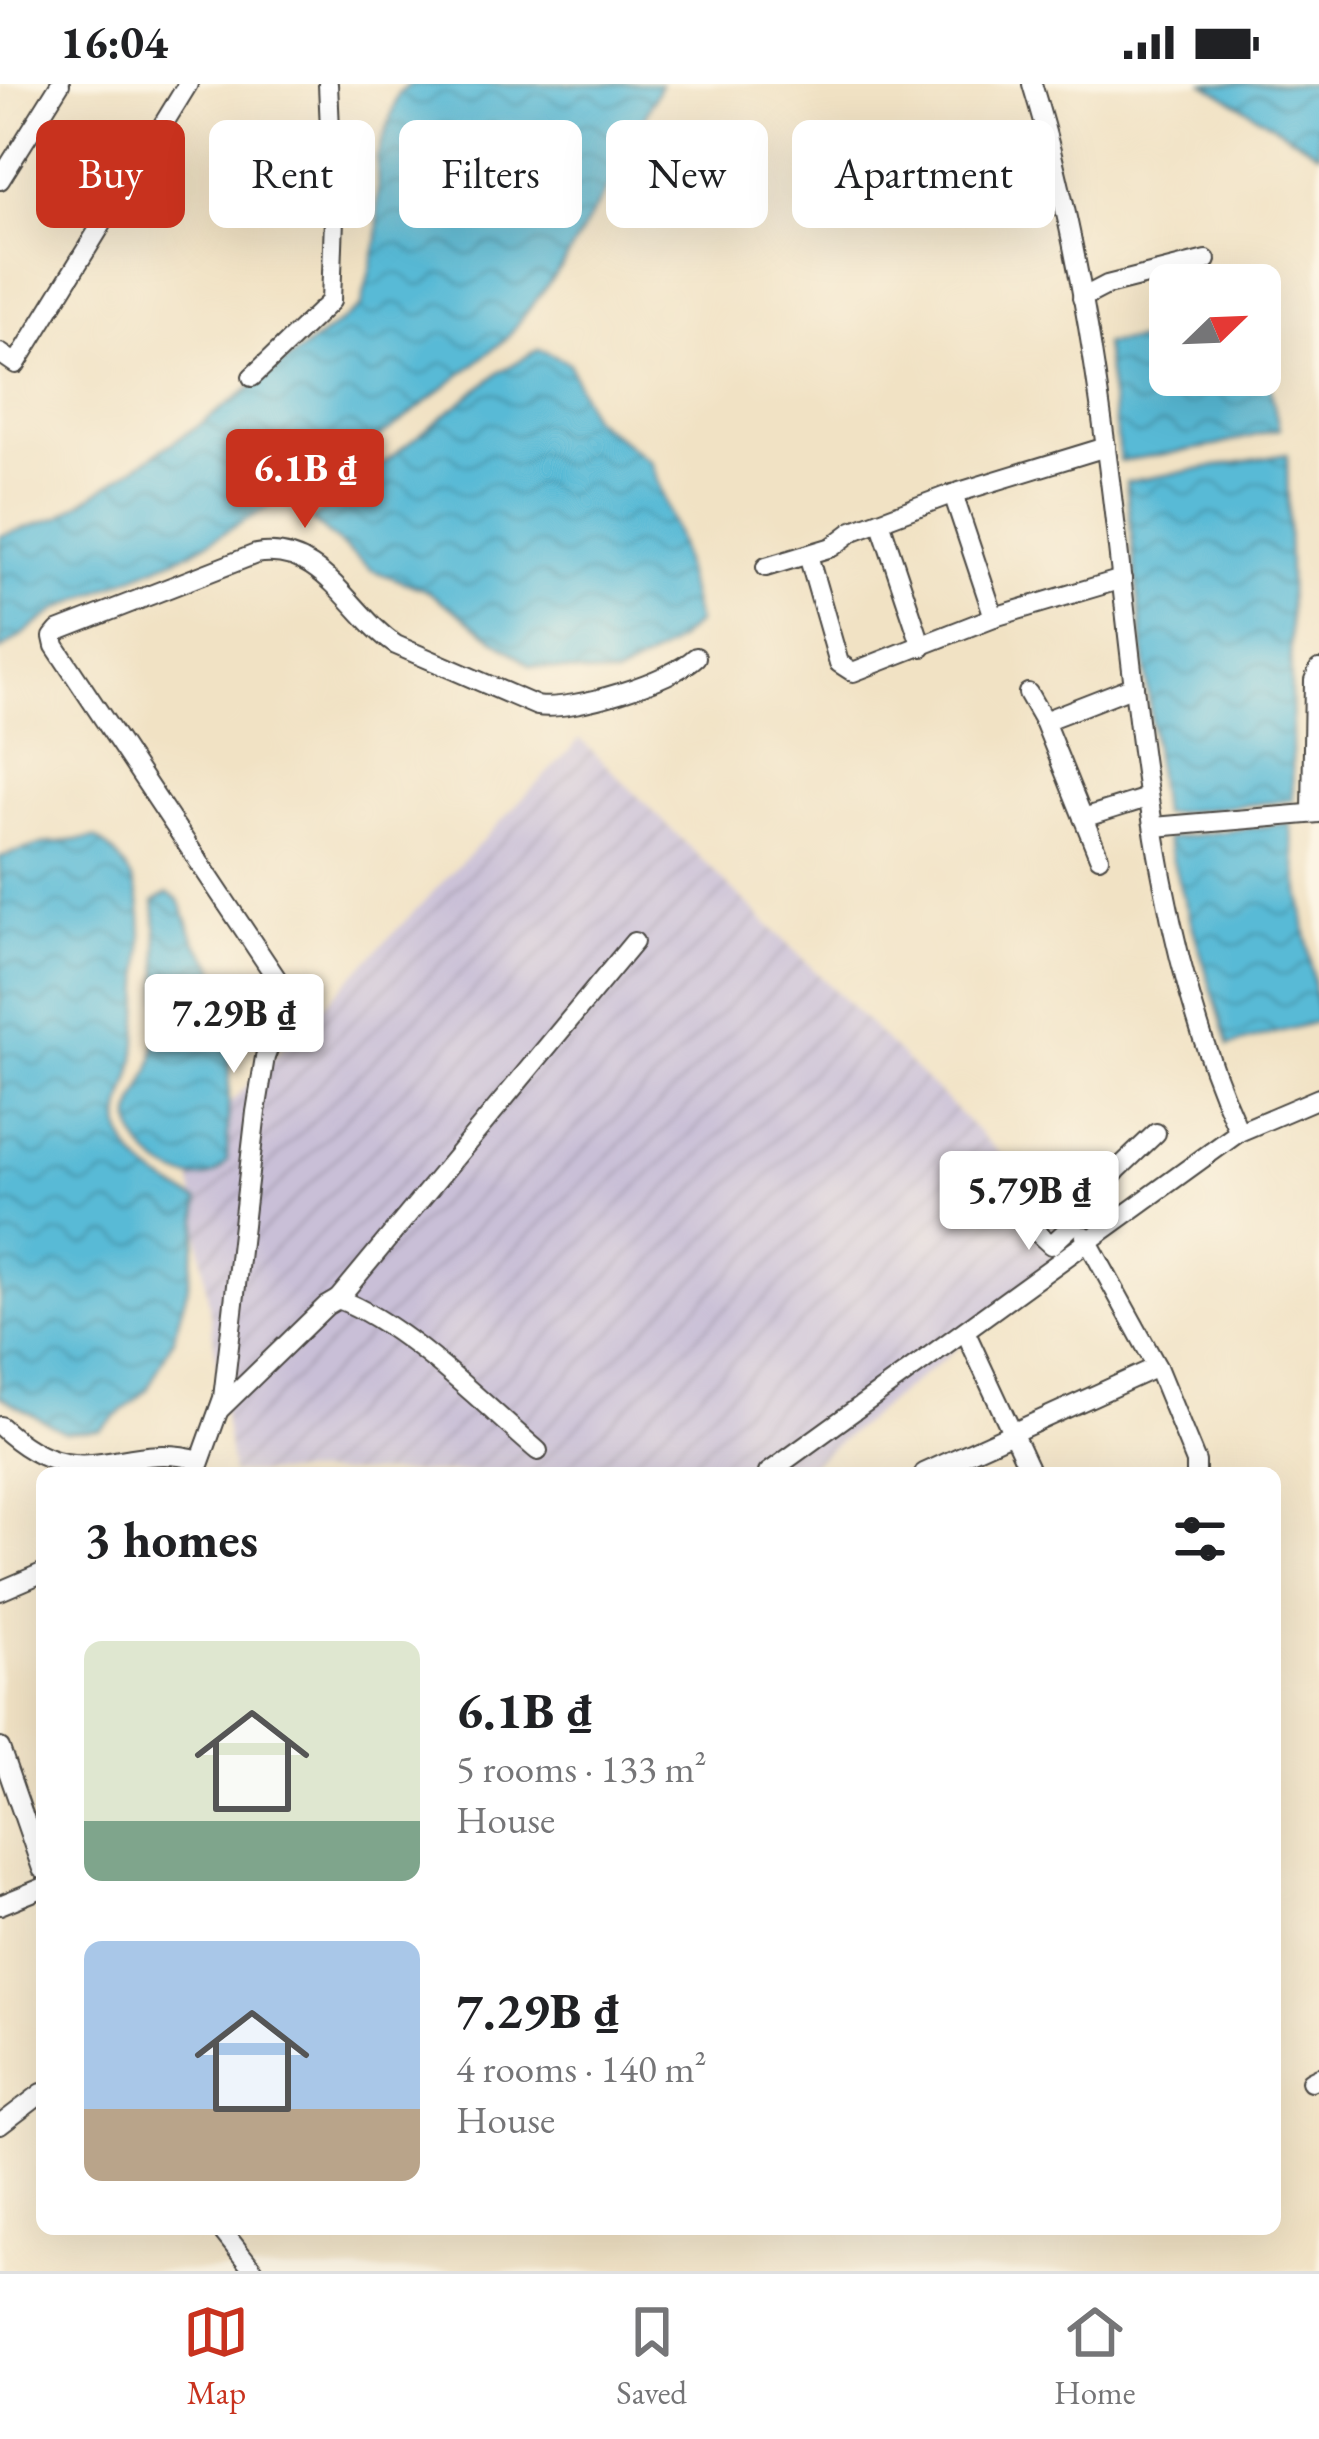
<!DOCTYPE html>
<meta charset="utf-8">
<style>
:root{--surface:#fff;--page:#f2f2f2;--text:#202124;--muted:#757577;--line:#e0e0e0;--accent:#c8321e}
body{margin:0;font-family:"EB Garamond",serif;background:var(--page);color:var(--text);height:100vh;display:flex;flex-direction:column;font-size:45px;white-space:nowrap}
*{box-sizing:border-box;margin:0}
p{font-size:39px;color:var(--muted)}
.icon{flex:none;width:66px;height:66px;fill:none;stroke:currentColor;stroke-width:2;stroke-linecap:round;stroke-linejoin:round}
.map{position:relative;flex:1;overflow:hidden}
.panel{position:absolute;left:36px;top:1383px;width:1245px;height:768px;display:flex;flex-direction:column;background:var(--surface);border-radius:18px;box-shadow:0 12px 48px #0002}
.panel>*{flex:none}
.top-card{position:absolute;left:36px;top:36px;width:1248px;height:108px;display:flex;gap:24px}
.needle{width:78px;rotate:67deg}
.buttons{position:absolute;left:1149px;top:180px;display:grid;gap:24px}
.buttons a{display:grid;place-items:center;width:132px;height:132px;border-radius:18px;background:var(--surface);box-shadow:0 12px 48px #0002;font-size:60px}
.price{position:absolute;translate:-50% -102px;padding:0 27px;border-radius:12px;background:#fff;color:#222;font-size:39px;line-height:78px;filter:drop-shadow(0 3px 6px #0008)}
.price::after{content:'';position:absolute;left:50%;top:72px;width:36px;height:27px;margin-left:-18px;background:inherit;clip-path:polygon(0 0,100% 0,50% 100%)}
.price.on{background:var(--accent);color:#fff}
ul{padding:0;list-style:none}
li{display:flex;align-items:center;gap:36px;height:300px;padding:0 48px}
li span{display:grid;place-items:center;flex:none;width:336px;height:240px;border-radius:18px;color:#555}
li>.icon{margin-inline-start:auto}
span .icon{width:144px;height:144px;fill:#fffc;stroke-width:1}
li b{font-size:51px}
h2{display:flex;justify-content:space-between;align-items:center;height:144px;padding:0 48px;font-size:51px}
.pill{padding:0 42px;border-radius:18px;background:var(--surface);box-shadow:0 12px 48px #0002;font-size:42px;line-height:108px}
.pill.on{background:var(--accent);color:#fff}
.status{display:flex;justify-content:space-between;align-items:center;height:84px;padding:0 60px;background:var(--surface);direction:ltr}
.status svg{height:33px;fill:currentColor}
.tab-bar{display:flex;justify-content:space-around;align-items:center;height:168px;border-top:3px solid var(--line);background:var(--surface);font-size:33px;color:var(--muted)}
.tab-bar a{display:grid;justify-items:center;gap:6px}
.tab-bar .on{color:var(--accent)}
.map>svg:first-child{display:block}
.industrial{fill:url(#industrial-furrows)}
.water{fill:url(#water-waves);stroke:#427280;stroke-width:3}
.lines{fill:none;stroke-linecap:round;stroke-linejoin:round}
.minor-casing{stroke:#494642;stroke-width:22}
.minor{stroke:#fff;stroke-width:18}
</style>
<div class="status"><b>16:04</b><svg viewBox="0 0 49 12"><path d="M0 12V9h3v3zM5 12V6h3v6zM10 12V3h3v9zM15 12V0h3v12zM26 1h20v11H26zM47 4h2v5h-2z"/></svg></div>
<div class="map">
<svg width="1319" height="2187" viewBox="0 0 1319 2187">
<defs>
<pattern id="industrial-furrows" width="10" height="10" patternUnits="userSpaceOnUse" patternTransform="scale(3)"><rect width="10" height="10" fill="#c9bfd7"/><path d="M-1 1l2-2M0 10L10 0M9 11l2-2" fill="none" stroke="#ada4b9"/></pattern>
<pattern id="water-waves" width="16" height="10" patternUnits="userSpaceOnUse" patternTransform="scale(3)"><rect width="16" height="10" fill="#58bad6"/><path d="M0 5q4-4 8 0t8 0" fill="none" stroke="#4997ae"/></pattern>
</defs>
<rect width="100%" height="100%" fill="#fcf5e5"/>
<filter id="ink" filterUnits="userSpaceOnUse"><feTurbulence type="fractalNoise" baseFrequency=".00833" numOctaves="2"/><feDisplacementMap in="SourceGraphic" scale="24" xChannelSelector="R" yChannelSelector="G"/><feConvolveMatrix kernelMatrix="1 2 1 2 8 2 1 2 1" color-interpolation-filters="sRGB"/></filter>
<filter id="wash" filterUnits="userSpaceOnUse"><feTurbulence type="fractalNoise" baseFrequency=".004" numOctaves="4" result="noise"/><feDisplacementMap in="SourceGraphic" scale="48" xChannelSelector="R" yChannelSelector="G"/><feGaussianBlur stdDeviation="2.7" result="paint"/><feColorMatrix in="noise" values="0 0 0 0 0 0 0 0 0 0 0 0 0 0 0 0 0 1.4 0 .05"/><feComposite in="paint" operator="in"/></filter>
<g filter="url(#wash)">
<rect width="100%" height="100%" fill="#f1e2c4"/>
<polygon class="industrial" points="580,655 1090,1158 800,1389 232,1389 187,1064"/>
<g class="water">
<polygon points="411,0 661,0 620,83 562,182 506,255 393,344 306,401 193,467 58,525 0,567 0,452 60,433 205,337 361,223 378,154 377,73 399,9"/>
<polygon points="1205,0 1319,0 1319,69"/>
<polygon points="1170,251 1170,291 1260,291 1260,254 1279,345 1215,362 1120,377 1104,260"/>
<polygon points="539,265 569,279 591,333 651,378 677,452 697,539 669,563 615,593 531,582 428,507 372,486 311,436 497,290"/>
<polygon points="1287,370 1293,716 1161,730 1126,398"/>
<polygon points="1290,739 1319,937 1229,962 1166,755"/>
<path d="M95,754C116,766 131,788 138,812C146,841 140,948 134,980C129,1008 111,1031 126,1060C139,1088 173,1102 198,1117V1145L187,1206L173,1255L147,1306L100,1346L64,1348L0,1312V773L43,760Z"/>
<path d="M168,809L179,816L195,857L214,881L226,923L230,962L227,1077C223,1082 219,1088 214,1090C182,1107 133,1069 132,1037C131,1018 149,995 153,975C162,924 159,869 154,817Z"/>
</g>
</g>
<g filter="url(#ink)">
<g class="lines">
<defs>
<g id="minor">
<path d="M1032,0C1081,159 1103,326 1121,491C1143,679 1160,873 1239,1048"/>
<polyline points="0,96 60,0"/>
<polyline points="1082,214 1107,201 1206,176"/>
<polyline points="0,269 16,280 188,0"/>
<polyline points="252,293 331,217 334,135 328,0"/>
<polyline points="953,410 994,533"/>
<polyline points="880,437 922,563"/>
<polyline points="808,471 839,579 853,588 994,533 1122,495"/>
<polyline points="766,483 832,463 853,447 946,412 1106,363"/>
<polyline points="1028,609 1044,637 1099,773"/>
<polyline points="1044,637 1134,602"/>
<polyline points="1312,729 1314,596 1319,585"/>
<polyline points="1083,734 1147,714"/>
<polyline points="1154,743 1319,729"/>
<polyline points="1016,1129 1051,1161 1075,1139 1118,1085 1156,1049"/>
<polyline points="1085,1152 1157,1283"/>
<polyline points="338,1215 634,858"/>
<polyline points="966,1249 1031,1389"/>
<path d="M219,1326L326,1222L338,1215C405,1240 483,1320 538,1367"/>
<path d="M0,1342C81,1418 118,1354 200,1376"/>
<path d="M196,1389L223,1314L256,1028L265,973L283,926V904L55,562L53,553L58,547L256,470C322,458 350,531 396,561L537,622C572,628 671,597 696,573"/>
<polyline points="768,1389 1239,1048 1319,1014"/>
<polyline points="924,1389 1157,1283 1196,1378 1196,1389"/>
<polyline points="0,1507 42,1489"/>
<polyline points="0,1664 42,1785"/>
<polyline points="0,1821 42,1804"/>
<polyline points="1311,1997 1319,1993"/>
<polyline points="0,2041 42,2009"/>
<polyline points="221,2145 254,2187"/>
</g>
</defs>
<use href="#minor" class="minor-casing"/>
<use href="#minor" class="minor"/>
</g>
</g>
</svg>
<div class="buttons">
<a><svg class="needle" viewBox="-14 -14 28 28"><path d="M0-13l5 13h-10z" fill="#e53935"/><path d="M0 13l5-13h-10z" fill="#757577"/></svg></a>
</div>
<b class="price on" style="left:305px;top:447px">6.1B ₫</b>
<b class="price" style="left:234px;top:992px">7.29B ₫</b>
<b class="price" style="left:1029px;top:1169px">5.79B ₫</b>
<div class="top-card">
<a class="pill on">Buy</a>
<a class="pill">Rent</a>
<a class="pill">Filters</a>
<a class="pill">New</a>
<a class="pill">Apartment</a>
</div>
<section class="panel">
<h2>3 homes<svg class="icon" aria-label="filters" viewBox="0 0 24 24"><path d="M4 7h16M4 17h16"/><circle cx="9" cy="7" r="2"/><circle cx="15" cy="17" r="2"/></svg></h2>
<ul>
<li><span style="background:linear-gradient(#dfe7d0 75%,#7fa58c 0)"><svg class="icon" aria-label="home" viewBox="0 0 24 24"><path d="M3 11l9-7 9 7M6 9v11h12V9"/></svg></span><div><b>6.1B ₫</b><p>5 rooms · 133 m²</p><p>House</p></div></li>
<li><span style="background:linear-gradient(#a9c7e8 70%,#b9a48a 0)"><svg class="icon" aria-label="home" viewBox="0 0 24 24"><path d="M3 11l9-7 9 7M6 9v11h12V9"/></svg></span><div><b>7.29B ₫</b><p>4 rooms · 140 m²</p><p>House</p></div></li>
</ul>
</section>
</div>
<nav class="tab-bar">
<a class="on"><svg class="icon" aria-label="map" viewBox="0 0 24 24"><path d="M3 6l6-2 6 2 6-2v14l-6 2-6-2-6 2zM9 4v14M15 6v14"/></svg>Map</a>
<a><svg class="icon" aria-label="saved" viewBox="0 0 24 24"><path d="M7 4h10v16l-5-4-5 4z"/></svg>Saved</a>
<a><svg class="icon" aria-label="home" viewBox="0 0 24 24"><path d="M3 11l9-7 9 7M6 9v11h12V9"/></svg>Home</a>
</nav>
